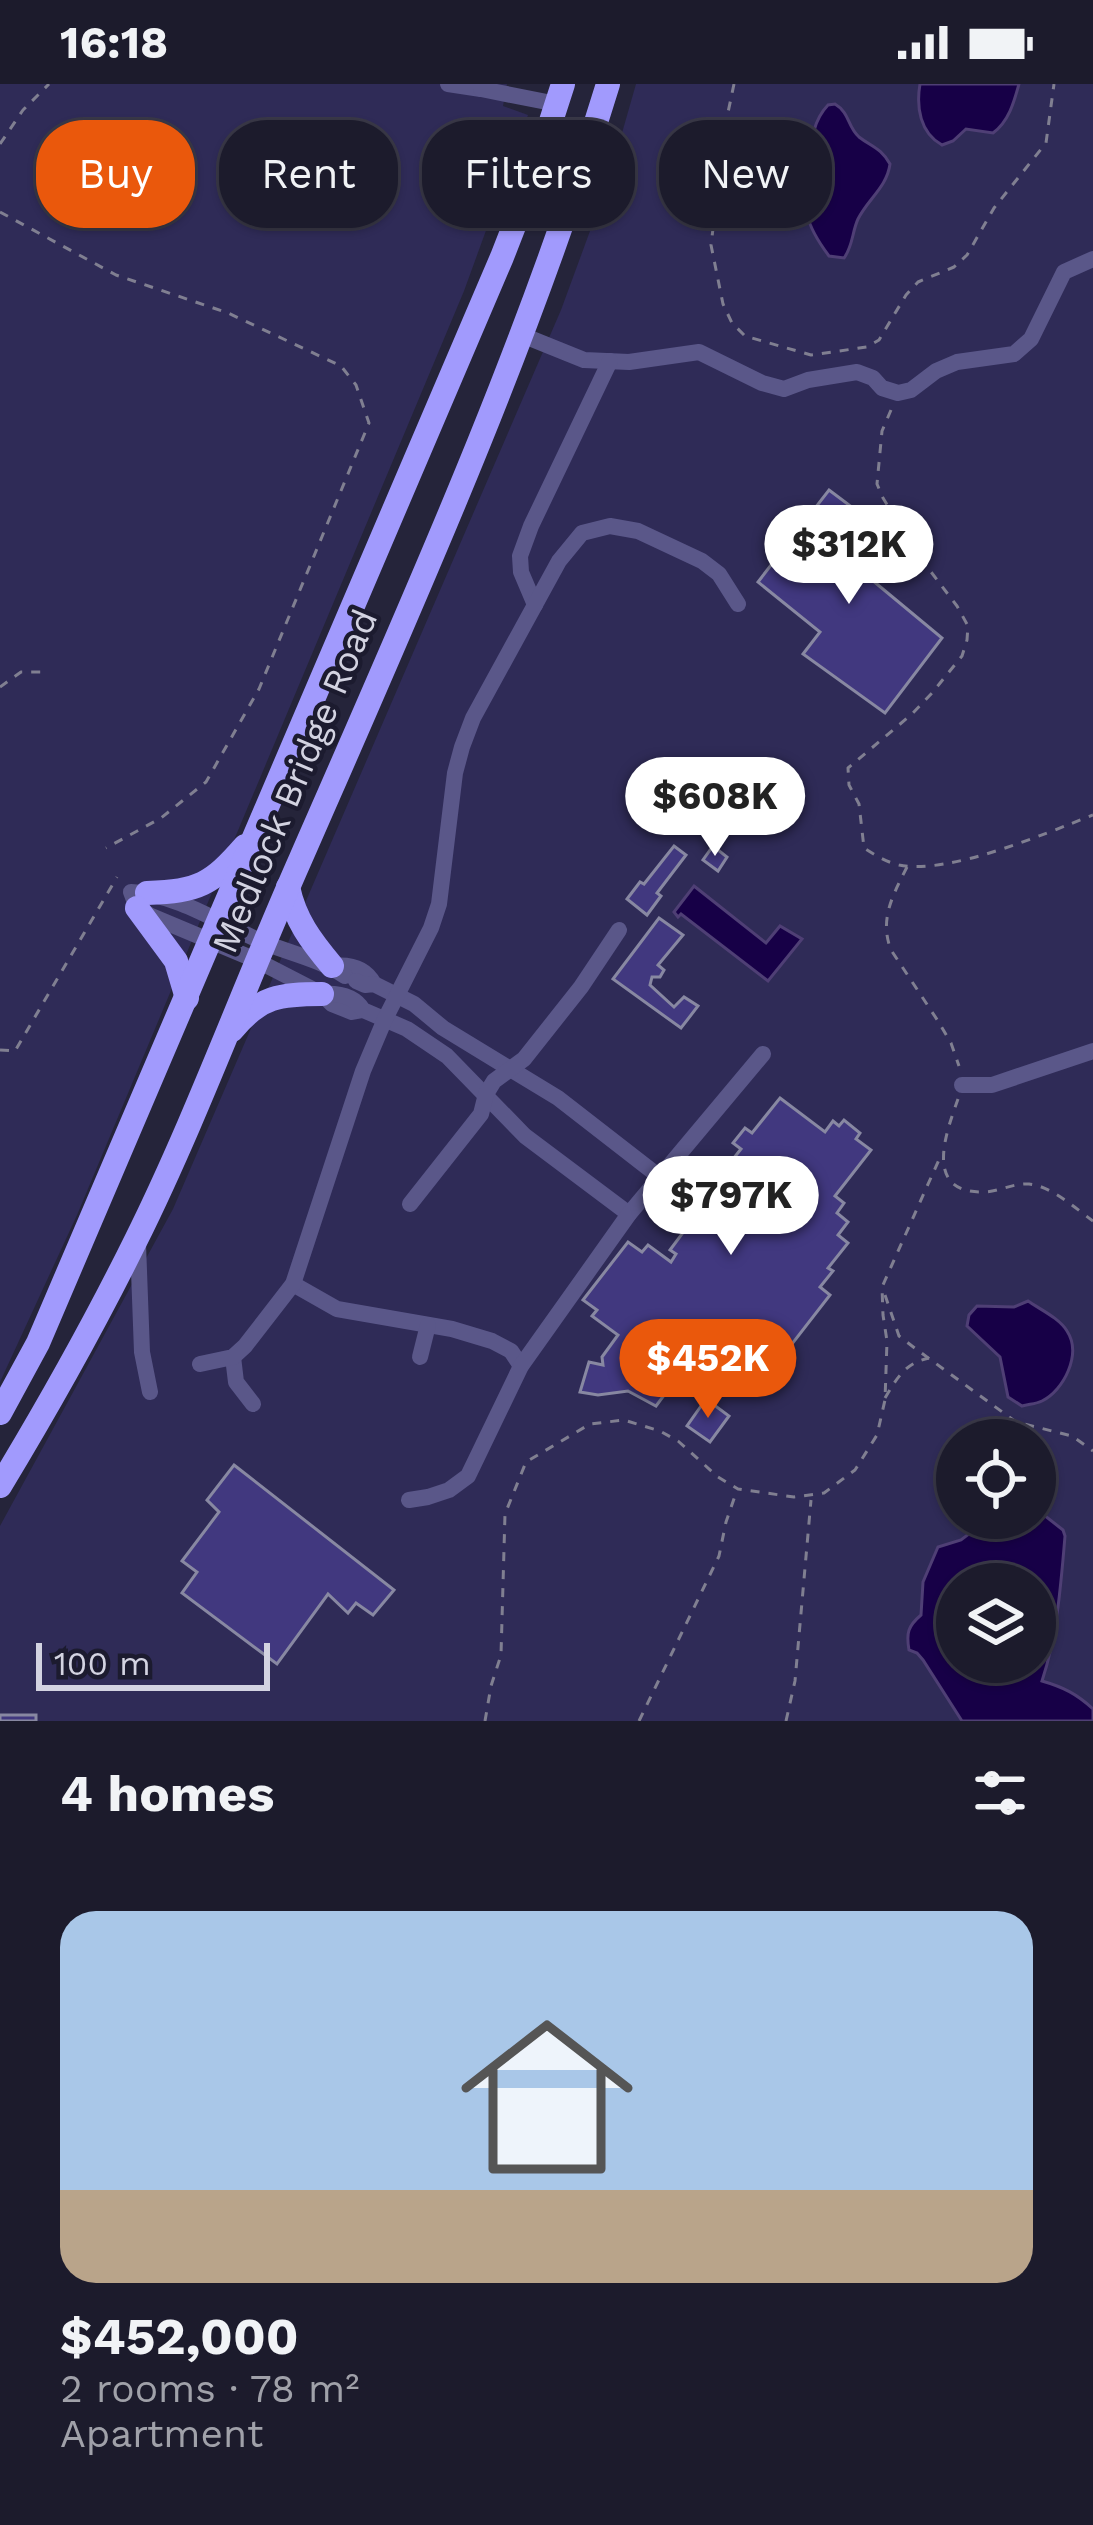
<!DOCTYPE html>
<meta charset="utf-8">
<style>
:root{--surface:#1c1b2c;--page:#252434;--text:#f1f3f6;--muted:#a0a1a9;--line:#3a3948;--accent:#ea580c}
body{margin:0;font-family:"Work Sans",sans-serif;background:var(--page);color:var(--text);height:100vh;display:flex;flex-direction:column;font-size:45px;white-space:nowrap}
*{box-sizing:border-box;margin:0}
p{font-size:39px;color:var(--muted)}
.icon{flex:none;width:66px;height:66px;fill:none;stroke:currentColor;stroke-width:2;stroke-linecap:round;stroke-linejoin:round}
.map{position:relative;height:1637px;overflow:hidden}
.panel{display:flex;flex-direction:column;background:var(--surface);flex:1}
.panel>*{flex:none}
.guide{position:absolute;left:36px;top:36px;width:1023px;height:108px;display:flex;gap:24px}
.tools{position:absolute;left:936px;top:1335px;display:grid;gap:24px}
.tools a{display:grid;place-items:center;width:120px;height:120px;border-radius:50%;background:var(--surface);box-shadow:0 3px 9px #0004,0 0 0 3px var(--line);font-size:60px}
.scale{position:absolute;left:36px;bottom:30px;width:234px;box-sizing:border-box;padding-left:12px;border:6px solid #d3d3e1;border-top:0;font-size:33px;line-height:42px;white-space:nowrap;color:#d3d3e1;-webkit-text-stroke:9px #1c1b2f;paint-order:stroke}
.price{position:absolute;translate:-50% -102px;padding:0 27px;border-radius:42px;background:#fff;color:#222;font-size:39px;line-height:78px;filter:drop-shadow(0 3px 6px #0008)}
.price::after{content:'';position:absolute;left:50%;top:72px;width:36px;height:27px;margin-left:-18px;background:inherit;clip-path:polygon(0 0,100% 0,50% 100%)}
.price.active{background:var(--accent);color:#fff}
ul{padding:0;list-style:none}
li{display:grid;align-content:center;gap:24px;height:636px;padding:0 60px}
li+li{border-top:3px solid var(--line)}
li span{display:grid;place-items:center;height:372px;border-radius:36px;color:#555}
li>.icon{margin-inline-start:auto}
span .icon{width:216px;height:216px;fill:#fffc;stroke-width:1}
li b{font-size:51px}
h2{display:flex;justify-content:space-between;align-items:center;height:144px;padding:0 60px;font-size:51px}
.tag{padding:0 42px;border-radius:48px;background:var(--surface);box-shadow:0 3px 9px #0004,0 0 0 3px var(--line);font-size:42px;line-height:108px}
.tag.active{background:var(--accent);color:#fff}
.status{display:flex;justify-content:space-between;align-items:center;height:84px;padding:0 60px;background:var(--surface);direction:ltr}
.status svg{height:33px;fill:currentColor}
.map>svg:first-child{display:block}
.green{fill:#2f2b57;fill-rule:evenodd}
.water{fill:#170047;stroke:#4f3f75;stroke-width:3;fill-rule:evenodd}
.building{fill:#41387f;stroke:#8888a2;stroke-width:3}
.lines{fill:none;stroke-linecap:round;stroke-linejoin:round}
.path{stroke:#807f91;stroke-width:3;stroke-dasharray:9 9;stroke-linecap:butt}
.minor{stroke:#5a5789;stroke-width:16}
.highway{stroke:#a19afd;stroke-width:24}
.labels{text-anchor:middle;stroke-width:9;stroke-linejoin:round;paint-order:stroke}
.street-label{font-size:36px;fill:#d3d3e1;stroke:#1c1b2f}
</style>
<div class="status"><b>16:18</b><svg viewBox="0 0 49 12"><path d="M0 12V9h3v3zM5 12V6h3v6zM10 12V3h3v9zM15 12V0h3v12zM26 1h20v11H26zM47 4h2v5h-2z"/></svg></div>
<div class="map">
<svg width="1093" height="1637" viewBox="0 0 1093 1637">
<rect width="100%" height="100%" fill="#25243a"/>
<g class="green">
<polygon points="0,0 507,0 503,22 528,31 464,207 77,1131 0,1298"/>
<path d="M636,0H1093V1637H0V1442L173,1125L561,226L608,98ZM957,1356H1035V1434H957ZM957,1500H1035V1578H957Z"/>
</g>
<g class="water">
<path d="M920,0H1019C1014,18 1009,37 993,49L966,45L953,57L942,61C920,49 916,23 920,0Z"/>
<path d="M835,20C850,29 847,42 859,53C872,63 881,64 890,80C887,103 868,115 858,135C852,148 853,162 844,174L829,172C820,160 810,145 807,130C805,117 808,104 809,92C812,65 809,41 828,21Z"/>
<polygon points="694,802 766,859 780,842 802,855 768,897 681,830 678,833 674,828"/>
<path d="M1028,1217C1041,1226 1059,1234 1067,1247C1082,1270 1064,1306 1042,1317C1036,1320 1029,1320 1022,1322L1008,1313L1000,1273L967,1242L969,1231L977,1222L1014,1223Z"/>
<path d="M1035,1424L1063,1446L1065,1452C1061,1500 1057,1552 1042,1597C1063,1603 1077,1610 1093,1625V1637H962L923,1576L917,1569L909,1566C906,1549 908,1542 921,1531L923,1498L938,1463L961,1456L990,1434H1035ZM957,1500H1035V1578H957Z"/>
</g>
<g class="building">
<polygon points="829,406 865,433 848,454 879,477 866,491 942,554 885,629 803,570 820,548 758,498"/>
<polygon points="674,762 686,771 657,809 661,812 647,831 627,815 640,798 644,800"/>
<polygon points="713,762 727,773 718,787 703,776"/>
<polygon points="659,834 683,851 658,881 664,886 660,893 652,893 650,901 674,923 684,913 698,922 681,944 613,895"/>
<polygon points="780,1014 825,1048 833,1037 839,1042 844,1036 860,1049 856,1055 871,1066 835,1112 844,1119 837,1129 848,1138 838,1151 848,1159 828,1184 833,1187 820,1203 830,1211 792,1260 772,1245 751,1273 720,1249 699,1276 689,1268 666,1298 671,1302 656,1322 628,1307 598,1311 580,1308 589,1278 603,1281 602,1273 618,1251 592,1232 597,1226 583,1216 628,1158 642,1168 648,1161 671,1178 676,1170 670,1166 685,1146 677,1141 673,1147 651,1130 667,1109 689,1126 684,1131 692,1137 711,1113 706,1109 741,1065 733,1059 745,1044 752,1049"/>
<polygon points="706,1315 729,1332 710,1358 687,1342"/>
<polygon points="234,1381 394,1506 373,1531 356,1519 348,1529 328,1510 277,1580 182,1509 197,1488 182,1477 219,1428 207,1416"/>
<rect x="0" y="1631" width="36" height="6"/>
</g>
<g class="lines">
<g class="path">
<polyline points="734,0 726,38 711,161 723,220 732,239 745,252 811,271 867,263 879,256 906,211 918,198 954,183 967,171 994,124 1046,59 1054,0"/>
<polyline points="0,60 23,26 49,0"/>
<polyline points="0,128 116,191 228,229 341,282 356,301 369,339 259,605 206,698 161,734 106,764"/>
<path d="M891,326L882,347L877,400L883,414L915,467L957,522L968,542L967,556L962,572L932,609L912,630L848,684L849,701L859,720L864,764C875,771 886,778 899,781C949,791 1044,750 1093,731"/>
<polyline points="0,603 21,588 44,588"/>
<path d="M907,783C893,811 879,835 891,866L938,937L951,959L959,982"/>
<polyline points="0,966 15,967 117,793"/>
<path d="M958,1015C946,1049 923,1109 983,1108C998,1108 1013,1099 1029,1100C1051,1102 1075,1124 1093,1137"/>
<polyline points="885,1211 899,1252 916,1265 1016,1338 1072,1352 1093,1367"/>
<path d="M885,1314C897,1294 905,1279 929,1274"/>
<polyline points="485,1637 491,1602 501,1571 505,1430 526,1378 590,1340 624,1336 660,1347 678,1357 718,1393 738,1405 794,1413 824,1409 855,1386 877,1351 885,1316 887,1257 883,1231 882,1203 942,1069"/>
<polyline points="639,1637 719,1472 726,1438 737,1406"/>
<polyline points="786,1637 795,1597 811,1416"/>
</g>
<g class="minor">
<polyline points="448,0 481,5"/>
<polyline points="481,0 481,5 557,20"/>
<polyline points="522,251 584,276 629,278 699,268 762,299 784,305 808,296 857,288 873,294 882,304 898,309 911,306 936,287 957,278 1014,270 1031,255 1064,188 1093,175"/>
<polyline points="535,521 521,488 520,472 531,442 610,277"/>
<path d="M332,882C350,880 365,883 374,900"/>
<path d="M345,892C321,876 293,870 265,859C222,841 179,810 131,808L137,824L151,832L256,876L322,910L332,920L352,928L363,926"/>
<polyline points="356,897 365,901 374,900 414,920 443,944 558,1014 661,1094"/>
<path d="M322,910C338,909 354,911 363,926L407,945L447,972L525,1052L629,1130"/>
<polyline points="962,1001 992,1001 1093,967"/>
<polyline points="410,1120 481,1030 486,1010 494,997 524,975 581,903 619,846"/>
<polyline points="138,1160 142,1268 150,1308"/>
<polyline points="293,1200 337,1225 452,1245 492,1257 511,1267 521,1282"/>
<polyline points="233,1273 236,1298 253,1320"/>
<polyline points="420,1273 428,1241"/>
<polyline points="200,1280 233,1273 245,1262 293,1200 363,987 385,935 431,844 439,820 455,689 462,663 473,634 559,477 582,449 610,442 638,447 702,477 719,490 738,520"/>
<polyline points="409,1416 428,1413 449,1406 468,1392 521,1282 629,1130 763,970"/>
</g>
<g class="highway">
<path d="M288,803C295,836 311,857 332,882"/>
<path d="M147,809C199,807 211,801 245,762"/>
<polyline points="137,824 176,877 187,914"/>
<path d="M232,946C260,912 280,910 322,910"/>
<polyline points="0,1329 38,1259 502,173 532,96 563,0"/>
<path d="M0,1402C49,1321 94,1241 136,1156C197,1033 245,900 301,774C412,520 527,265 608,0"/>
</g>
</g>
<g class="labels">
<g class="street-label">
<text transform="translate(294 697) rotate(-67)" y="13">Medlock Bridge Road</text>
</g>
</g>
</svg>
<div class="tools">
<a><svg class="icon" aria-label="locate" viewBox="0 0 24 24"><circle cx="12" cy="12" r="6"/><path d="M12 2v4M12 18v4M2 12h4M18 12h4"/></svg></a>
<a><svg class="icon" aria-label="layers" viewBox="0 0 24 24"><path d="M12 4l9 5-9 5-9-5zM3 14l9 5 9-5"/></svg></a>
</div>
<div class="scale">100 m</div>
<b class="price" style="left:849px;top:523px">$312K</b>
<b class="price" style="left:715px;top:775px">$608K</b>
<b class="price" style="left:731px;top:1174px">$797K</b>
<b class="price active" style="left:708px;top:1337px">$452K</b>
<div class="guide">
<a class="tag active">Buy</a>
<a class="tag">Rent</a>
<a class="tag">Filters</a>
<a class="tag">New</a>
</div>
</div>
<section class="panel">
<h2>4 homes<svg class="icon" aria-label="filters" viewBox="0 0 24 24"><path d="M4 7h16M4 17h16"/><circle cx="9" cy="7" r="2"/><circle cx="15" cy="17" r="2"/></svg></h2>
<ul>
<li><span style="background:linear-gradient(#a9c7e8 75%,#b9a48a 0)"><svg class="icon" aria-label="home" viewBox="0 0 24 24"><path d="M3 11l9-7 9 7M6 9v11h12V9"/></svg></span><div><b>$452,000</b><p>2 rooms · 78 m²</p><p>Apartment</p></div></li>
</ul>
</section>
